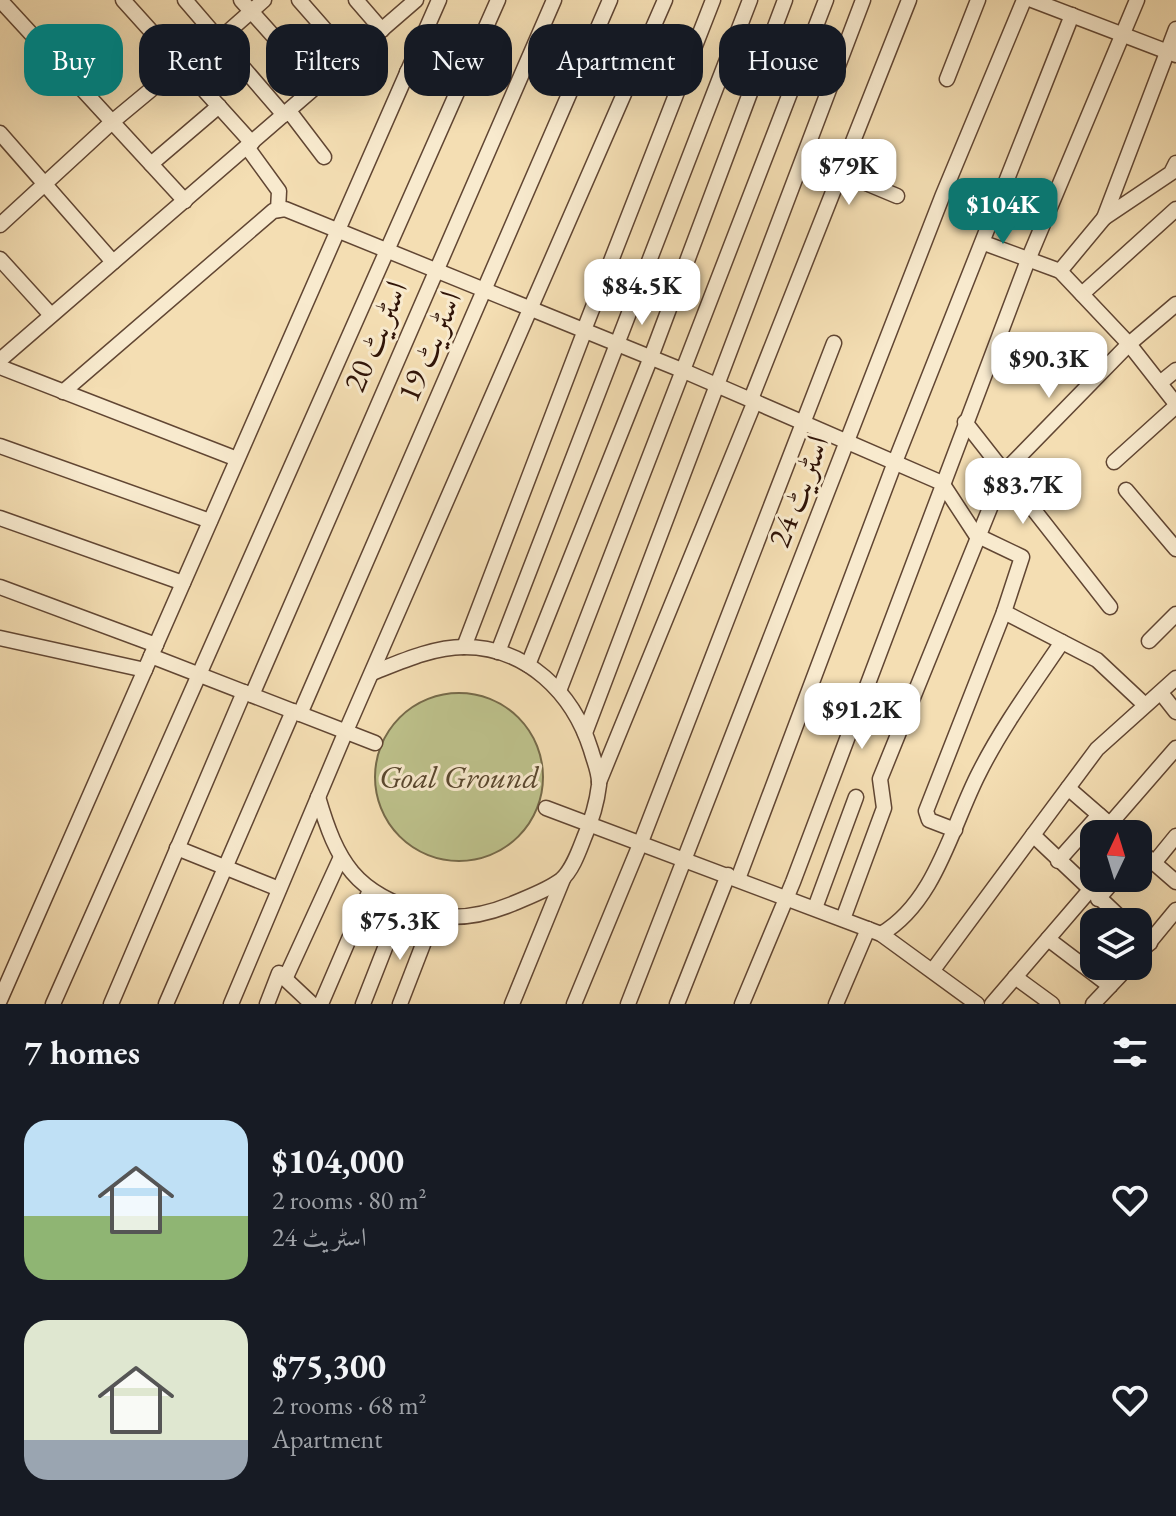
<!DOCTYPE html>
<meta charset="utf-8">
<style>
:root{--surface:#171b24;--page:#20242c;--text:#f1f3f6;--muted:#9ea1a6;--accent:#0f766e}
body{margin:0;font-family:"EB Garamond",Amiri,serif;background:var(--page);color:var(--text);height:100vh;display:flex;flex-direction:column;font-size:30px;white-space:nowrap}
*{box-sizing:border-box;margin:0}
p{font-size:26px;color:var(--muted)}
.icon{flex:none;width:44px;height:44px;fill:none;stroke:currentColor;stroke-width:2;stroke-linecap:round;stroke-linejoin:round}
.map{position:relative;height:1004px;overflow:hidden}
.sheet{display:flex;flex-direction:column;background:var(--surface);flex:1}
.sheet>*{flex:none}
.banner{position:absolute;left:24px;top:24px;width:1128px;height:72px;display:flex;gap:16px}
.needle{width:52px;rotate:4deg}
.controls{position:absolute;left:1080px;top:820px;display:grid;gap:16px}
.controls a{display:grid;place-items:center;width:72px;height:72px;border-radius:16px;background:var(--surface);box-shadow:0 8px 32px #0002;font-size:40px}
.price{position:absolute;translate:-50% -68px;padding:0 18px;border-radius:16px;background:#fff;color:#222;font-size:26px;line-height:52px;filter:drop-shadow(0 2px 4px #0008)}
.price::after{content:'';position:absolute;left:50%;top:48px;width:24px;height:18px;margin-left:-12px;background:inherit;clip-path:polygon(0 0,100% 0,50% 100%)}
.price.on{background:var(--accent);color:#fff}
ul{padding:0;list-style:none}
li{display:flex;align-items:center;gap:24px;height:200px;padding:0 24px}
li span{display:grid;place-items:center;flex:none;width:224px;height:160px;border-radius:24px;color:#555}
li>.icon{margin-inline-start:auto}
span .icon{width:96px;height:96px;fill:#fffc;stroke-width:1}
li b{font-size:34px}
h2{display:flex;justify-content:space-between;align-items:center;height:96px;padding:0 24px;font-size:34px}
.pill{padding:0 28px;border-radius:24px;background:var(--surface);box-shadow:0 8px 32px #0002;font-size:28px;line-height:72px}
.pill.on{background:var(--accent);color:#fff}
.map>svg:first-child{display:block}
.green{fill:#bdc18b;stroke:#766a4a;stroke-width:2}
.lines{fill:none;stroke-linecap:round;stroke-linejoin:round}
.minor-casing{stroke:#614633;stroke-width:17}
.minor{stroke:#f8eace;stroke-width:14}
.labels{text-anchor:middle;stroke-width:6;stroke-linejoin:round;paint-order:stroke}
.street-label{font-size:32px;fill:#301408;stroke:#f8eace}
.park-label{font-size:32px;font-style:italic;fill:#5a482f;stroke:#f8eace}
</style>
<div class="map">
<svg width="1176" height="1004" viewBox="0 0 1176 1004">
<rect width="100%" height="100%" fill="#f4deb3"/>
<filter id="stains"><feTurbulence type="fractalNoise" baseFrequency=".0025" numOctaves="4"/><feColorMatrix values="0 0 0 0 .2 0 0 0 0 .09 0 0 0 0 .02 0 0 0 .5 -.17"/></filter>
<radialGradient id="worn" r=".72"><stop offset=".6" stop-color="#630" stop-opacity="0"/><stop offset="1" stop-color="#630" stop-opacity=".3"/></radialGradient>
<circle class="green" cx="459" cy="777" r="84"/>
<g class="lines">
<defs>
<g id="minor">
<polyline points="0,0 185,201"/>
<polyline points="123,0 252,143"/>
<polyline points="185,0 284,115"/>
<polyline points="241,0 318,86"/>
<polyline points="299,0 350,58"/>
<polyline points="356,0 382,30"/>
<polyline points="1032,0 1176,55"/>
<polyline points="1176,29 1104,218 1171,173 1176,163"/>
<polyline points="407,72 457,91"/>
<polyline points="947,79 978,0"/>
<polyline points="289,111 324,157"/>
<polyline points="0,133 113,262"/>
<polyline points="247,147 279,191 278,210"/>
<polyline points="151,164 219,106"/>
<polyline points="842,173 897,196"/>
<polyline points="0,225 112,122 171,73 187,68 264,0"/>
<polyline points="984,243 1060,271 1129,344 1176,404"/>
<polyline points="0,259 51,315"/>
<polyline points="1060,271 1104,218"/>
<polyline points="1082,294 1176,209"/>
<polyline points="584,330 713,0"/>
<polyline points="0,360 416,0"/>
<polyline points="0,367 237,459"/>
<polyline points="1160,383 1176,370"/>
<polyline points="63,392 273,211 285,209 684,371 942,483 976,535 1022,557 1004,612 926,811 929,820 955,830"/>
<polyline points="751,399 909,0"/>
<polyline points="965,422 1110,607"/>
<polyline points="0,446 210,521"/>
<polyline points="1114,462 1176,406"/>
<polyline points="1126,490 1176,549"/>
<polyline points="0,518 183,583"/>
<polyline points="0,587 156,645"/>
<polyline points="1004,612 1097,660 1145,705"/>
<polyline points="0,638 145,670"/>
<polyline points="1149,641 1176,614"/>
<polyline points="464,647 585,330"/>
<polyline points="498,652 750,0"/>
<polyline points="151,656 375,743"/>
<polyline points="528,665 651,357 785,0"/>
<polyline points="559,691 826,0"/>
<polyline points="1161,693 1176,712"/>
<polyline points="252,695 554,0"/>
<polyline points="300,714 610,0"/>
<polyline points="585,733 863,0"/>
<polyline points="599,782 755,401"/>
<polyline points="1068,788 1121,834"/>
<path d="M318,797C337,862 355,894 424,913C453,921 485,915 512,904C528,897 548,890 561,880C572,871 579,851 584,838C591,822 597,802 599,785C600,774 594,761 591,750C573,693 527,647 464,647C433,647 400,662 372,673"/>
<polyline points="546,808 881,934 977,1004"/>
<polyline points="1110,824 1176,748"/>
<polyline points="1033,835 1097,749 1176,678"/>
<polyline points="177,848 279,889"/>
<polyline points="1138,849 1176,882"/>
<polyline points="1058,861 1099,815"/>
<polyline points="1154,863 1176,836"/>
<polyline points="738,879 895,462 1072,15"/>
<polyline points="1098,899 1116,878"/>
<polyline points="815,908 856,797"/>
<polyline points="843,919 884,808 880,779 1005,471 1129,344 1176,304"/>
<polyline points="1138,933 1150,943"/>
<path d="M881,934C936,902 952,825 979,773C1002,727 1033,685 1062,642"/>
<polyline points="1048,939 1110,986"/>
<polyline points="1138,956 1176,910"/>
<polyline points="933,970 1033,835 1125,922"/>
<polyline points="286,977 341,857"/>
<polyline points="1015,977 1052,1004"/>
<polyline points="0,1000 439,0"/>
<polyline points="53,1004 498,0"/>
<polyline points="111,1004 244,692"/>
<polyline points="166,1004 293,711"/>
<polyline points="231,1004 346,731 665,0"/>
<polyline points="267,1004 279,973 312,1004"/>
<polyline points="321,1004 370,890"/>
<polyline points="363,1004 401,907"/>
<polyline points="400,1004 434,916"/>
<polyline points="512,1004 563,879"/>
<polyline points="574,1004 641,842 834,343"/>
<polyline points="628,1004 942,197 1024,0"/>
<polyline points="677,1004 728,875"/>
<polyline points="742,1004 793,882 1028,260 1137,0"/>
<polyline points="836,1004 868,929"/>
<polyline points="992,1004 1089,891"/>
<polyline points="1093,1004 1129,966"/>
</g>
</defs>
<use href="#minor" class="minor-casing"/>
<use href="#minor" class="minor"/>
</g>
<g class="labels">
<g class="street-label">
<text transform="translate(375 336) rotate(-67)" y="11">اسٹریٹ 20</text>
<text transform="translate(429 346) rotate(-67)" y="11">اسٹریٹ 19</text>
<text transform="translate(798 491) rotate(-69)" y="11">اسٹریٹ 24</text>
</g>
<g class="park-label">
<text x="459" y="788">Goal Ground</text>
</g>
</g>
<rect width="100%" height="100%" filter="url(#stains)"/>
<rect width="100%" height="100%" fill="url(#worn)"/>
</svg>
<div class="controls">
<a><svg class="needle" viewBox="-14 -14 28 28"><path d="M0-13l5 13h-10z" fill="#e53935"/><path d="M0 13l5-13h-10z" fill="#9ea1a6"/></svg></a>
<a><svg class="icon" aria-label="layers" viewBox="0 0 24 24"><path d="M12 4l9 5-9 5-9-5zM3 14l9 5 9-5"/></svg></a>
</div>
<b class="price" style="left:849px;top:207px">$79K</b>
<b class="price on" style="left:1003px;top:246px">$104K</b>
<b class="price" style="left:642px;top:327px">$84.5K</b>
<b class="price" style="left:1049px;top:400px">$90.3K</b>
<b class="price" style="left:1023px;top:526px">$83.7K</b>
<b class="price" style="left:862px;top:751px">$91.2K</b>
<b class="price" style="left:400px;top:962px">$75.3K</b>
<div class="banner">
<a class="pill on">Buy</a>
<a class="pill">Rent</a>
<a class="pill">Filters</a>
<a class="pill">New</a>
<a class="pill">Apartment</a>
<a class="pill">House</a>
</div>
</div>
<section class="sheet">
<h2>7 homes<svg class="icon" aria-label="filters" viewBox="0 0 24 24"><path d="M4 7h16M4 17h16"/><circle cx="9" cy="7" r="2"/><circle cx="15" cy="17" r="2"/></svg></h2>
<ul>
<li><span style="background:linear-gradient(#bfe0f5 60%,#8fb573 0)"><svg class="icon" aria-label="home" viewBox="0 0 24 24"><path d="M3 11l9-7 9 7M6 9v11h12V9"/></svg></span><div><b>$104,000</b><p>2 rooms · 80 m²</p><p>اسٹریٹ 24</p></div><svg class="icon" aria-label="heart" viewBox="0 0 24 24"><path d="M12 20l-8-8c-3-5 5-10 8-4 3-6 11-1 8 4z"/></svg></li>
<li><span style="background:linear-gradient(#dfe7d0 75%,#9aa5b1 0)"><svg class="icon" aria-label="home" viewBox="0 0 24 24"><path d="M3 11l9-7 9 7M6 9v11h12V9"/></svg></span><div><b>$75,300</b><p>2 rooms · 68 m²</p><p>Apartment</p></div><svg class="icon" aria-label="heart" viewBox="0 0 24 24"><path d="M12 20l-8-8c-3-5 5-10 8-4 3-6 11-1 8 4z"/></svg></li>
</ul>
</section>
